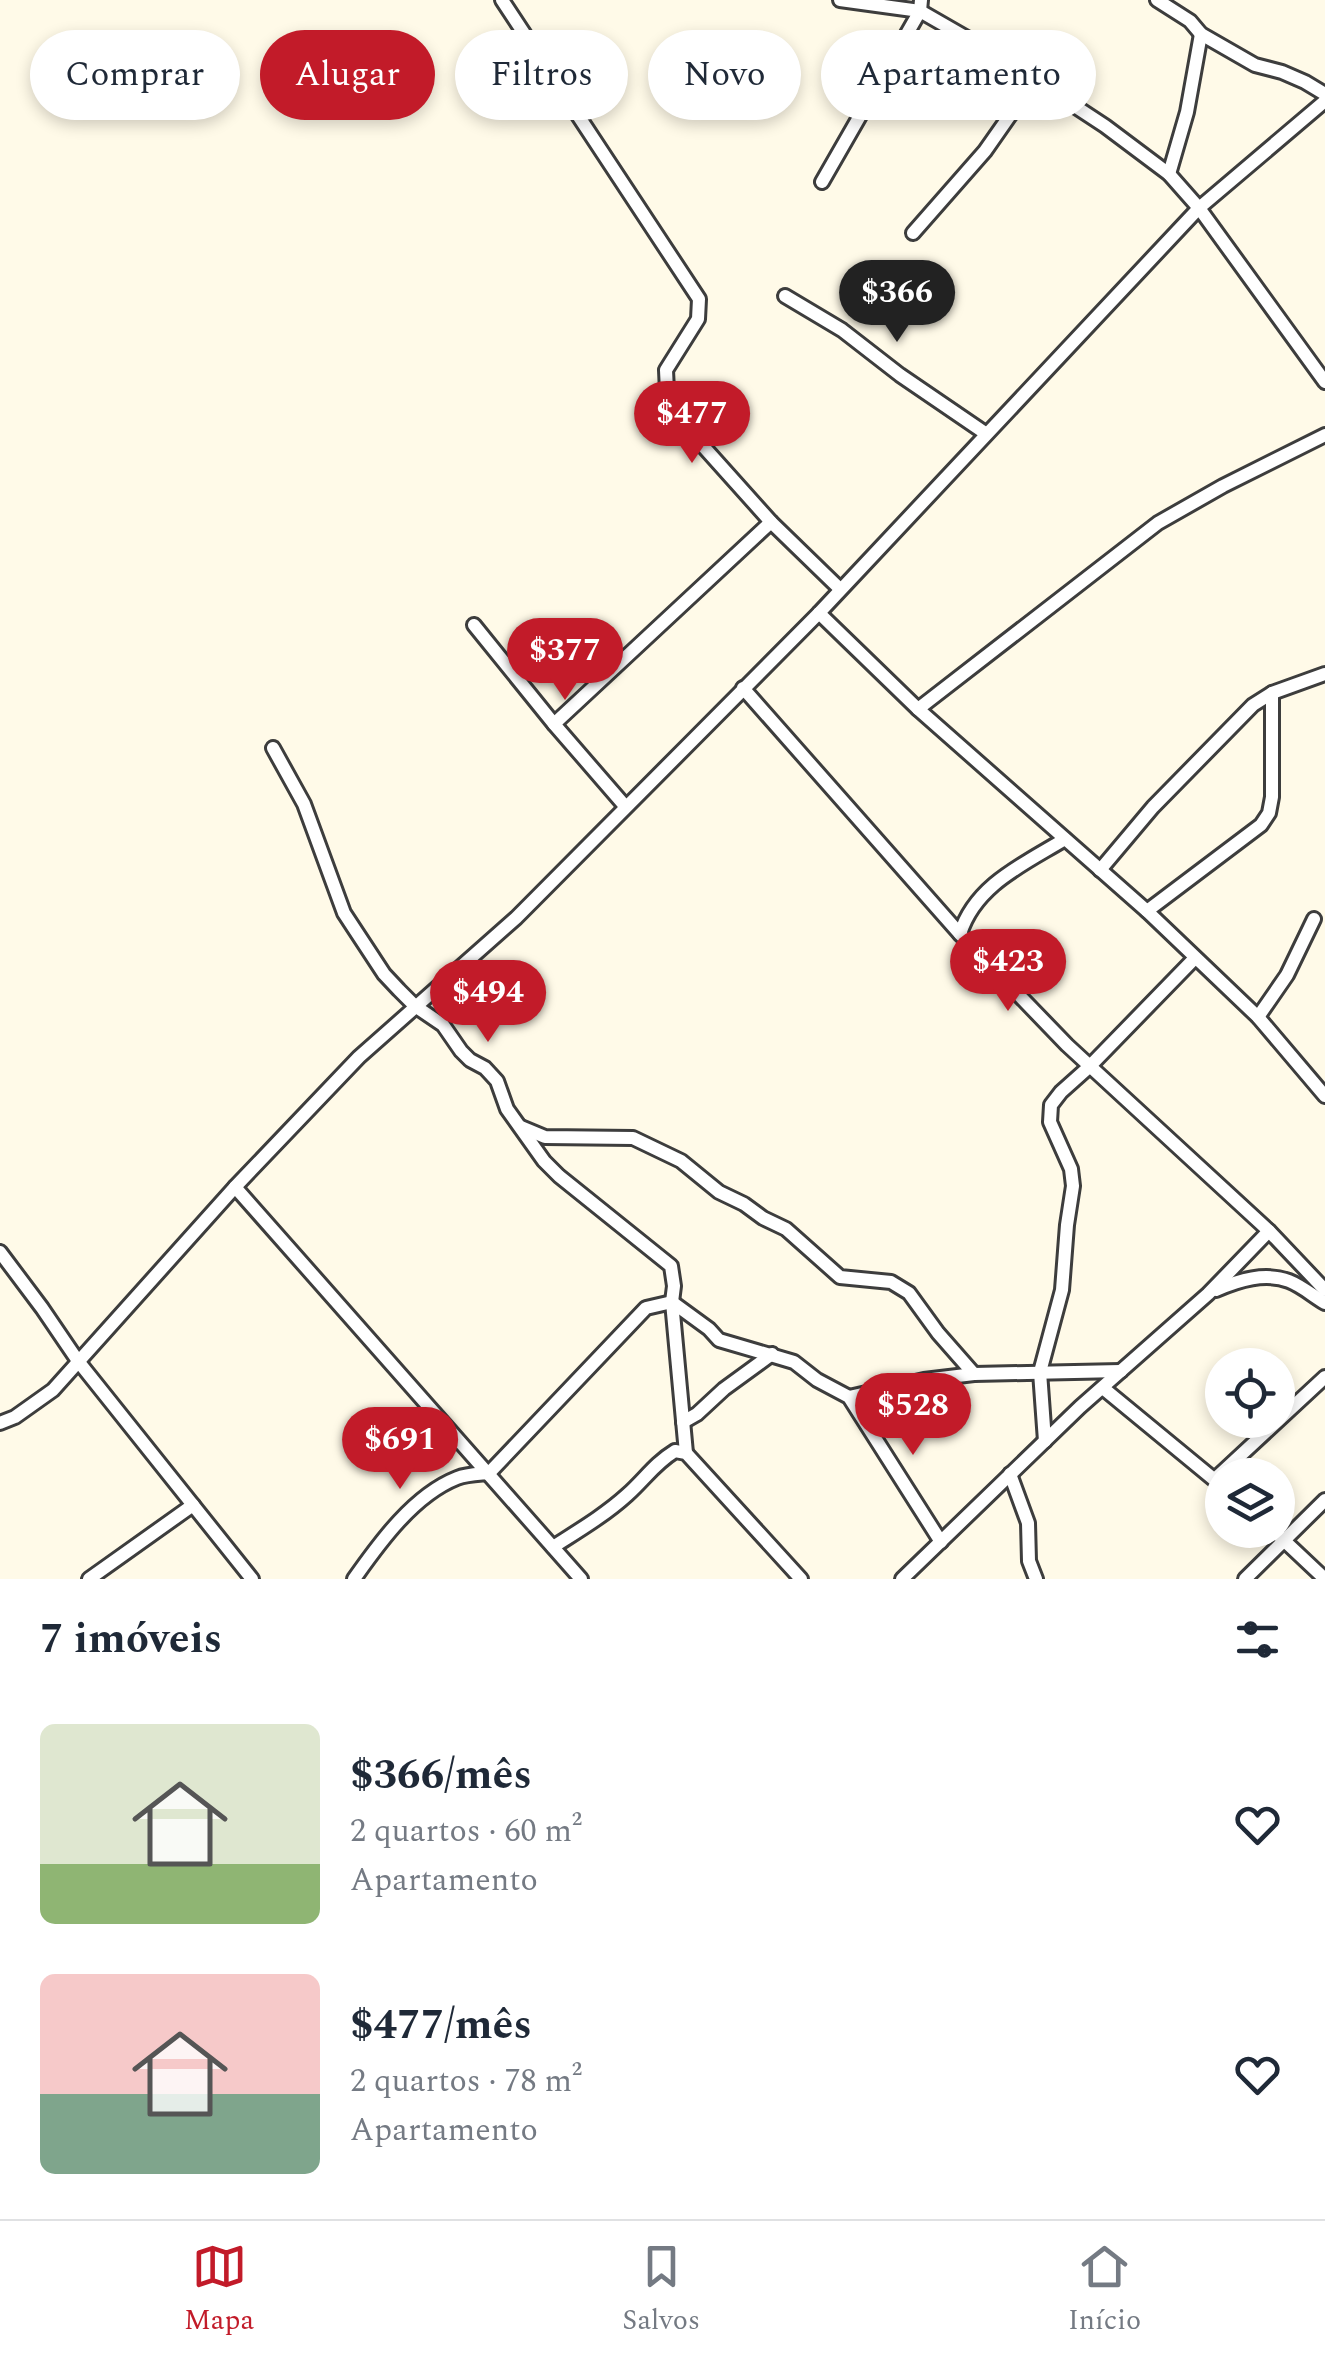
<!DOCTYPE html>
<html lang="pt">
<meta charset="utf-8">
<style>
:root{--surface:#fff;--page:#f6f6f7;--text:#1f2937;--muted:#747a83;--line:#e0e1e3;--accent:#c21b29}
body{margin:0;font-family:Spectral,serif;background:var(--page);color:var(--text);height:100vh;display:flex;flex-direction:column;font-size:38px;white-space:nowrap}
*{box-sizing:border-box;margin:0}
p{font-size:32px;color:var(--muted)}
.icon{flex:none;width:55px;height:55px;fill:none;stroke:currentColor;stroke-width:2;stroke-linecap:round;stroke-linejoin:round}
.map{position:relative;height:1579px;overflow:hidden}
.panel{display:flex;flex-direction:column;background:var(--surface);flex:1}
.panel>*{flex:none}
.top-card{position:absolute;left:30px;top:30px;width:1265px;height:90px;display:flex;gap:20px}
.controls{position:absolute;left:1205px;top:1348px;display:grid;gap:20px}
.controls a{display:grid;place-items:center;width:90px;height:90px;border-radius:50%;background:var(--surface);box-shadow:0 5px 15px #0003;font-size:50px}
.price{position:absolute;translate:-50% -85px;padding:0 22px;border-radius:35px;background:var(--accent);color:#fff;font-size:32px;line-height:65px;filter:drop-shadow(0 2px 5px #0008)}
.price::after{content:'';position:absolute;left:50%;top:60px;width:30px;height:22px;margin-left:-15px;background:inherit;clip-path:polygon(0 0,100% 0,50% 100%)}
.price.current{background:#222;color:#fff}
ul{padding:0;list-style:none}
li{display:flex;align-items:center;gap:30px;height:250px;padding:0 40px}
li span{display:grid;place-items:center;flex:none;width:280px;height:200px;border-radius:15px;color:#555}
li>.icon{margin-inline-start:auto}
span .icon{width:120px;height:120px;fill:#fffc;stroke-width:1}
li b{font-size:42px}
h2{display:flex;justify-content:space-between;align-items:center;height:120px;padding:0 40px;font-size:42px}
.pill{padding:0 35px;border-radius:45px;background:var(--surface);box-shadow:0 5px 15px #0003;font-size:35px;line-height:90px}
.pill.current{background:var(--accent);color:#fff}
.dock{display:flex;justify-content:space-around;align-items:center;height:140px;border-top:2px solid var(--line);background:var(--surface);font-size:28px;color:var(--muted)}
.dock a{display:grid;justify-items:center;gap:5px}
.dock .current{color:var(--accent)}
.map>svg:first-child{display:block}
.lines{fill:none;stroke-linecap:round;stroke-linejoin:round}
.minor-casing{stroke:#3d3d3d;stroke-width:18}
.minor{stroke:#fff;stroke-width:12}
</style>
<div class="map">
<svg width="1325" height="1579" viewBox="0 0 1325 1579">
<rect width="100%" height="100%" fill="#fffae8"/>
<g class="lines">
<defs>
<g id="minor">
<polyline points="502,0 699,299 698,319 666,370 667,391 676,412 694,436 771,522 840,589"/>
<polyline points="840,0 920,11 1000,57 1105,126 1169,174 1199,208 1325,382"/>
<polyline points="1157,0 1190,21 1201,34 1255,65 1282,72 1305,82 1325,94"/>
<polyline points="1169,174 1187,112 1201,34"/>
<polyline points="822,182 920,11 921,0"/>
<polyline points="913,233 985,151 1034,81"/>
<polyline points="785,296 842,330 900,375 985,433"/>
<polyline points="819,613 918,709 1147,911 1258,1017 1325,1096"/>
<polyline points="474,625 554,724 625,806"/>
<polyline points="743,688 960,934 1067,1045 1269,1231 1325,1290"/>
<polyline points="918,709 1158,523 1223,486 1325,435"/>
<polyline points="554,724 771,522"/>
<polyline points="273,748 304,804 344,913 384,974 399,990 415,1006 443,1025 461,1051 470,1060 485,1068 497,1081 507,1109 544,1161 559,1176 671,1266 674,1286 672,1302 686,1453"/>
<polyline points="1100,870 1153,807 1253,705 1272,693 1325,674"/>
<polyline points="1147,911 1261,825 1269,813 1272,797 1272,693"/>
<path d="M960,934C975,885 1024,864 1065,839"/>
<polyline points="1258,1017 1287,975 1314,919"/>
<polyline points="521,1127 545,1137 633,1138 681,1161 719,1192 744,1204 763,1218 786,1229 840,1277 891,1282 909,1293 938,1333 974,1374"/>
<polyline points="235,1187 581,1579"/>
<polyline points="0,1252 42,1308 78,1361 252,1579"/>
<path d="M1216,1290C1239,1280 1265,1272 1289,1281C1302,1286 1313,1296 1325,1303"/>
<polyline points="1103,1388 1222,1486"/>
<polyline points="849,1397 924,1380 974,1374 1121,1371"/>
<polyline points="683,1422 697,1414 724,1389 772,1354"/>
<polyline points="0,1423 15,1417 53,1390 235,1187 359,1057 516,918 693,740 819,613 1199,208 1325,101"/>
<polyline points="1045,1441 1040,1372 1062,1290 1067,1225 1073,1186 1071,1169 1050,1122 1051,1105 1061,1092 1089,1067 1194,959"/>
<polyline points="1010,1474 1028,1523 1029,1561 1036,1579"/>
<polyline points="1215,1479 1325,1377"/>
<polyline points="1273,1530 1325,1579"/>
<path d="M553,1547C578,1531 605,1515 627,1495C645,1479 654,1464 675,1451L686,1453L801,1579"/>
<polyline points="89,1579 193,1505"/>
<path d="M354,1579C380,1542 414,1495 457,1478C467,1474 479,1474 489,1473L646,1308L672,1302L709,1329L719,1340L794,1362L817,1380L849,1397L941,1542"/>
<polyline points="902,1579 1080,1407 1208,1294 1269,1231"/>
<polyline points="1245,1579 1325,1500"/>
</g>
</defs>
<use href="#minor" class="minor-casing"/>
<use href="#minor" class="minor"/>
</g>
</svg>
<div class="controls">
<a><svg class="icon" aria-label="locate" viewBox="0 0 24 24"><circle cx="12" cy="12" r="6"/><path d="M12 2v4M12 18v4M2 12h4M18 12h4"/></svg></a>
<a><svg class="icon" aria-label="layers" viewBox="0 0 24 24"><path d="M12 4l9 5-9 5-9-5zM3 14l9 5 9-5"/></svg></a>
</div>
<b class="price current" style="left:897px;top:345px">$366</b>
<b class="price" style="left:692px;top:466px">$477</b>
<b class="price" style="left:565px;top:703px">$377</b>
<b class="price" style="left:1008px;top:1014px">$423</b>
<b class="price" style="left:488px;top:1045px">$494</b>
<b class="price" style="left:913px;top:1458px">$528</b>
<b class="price" style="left:400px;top:1492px">$691</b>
<div class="top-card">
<a class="pill">Comprar</a>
<a class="pill current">Alugar</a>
<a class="pill">Filtros</a>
<a class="pill">Novo</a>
<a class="pill">Apartamento</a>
</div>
</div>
<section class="panel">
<h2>7 imóveis<svg class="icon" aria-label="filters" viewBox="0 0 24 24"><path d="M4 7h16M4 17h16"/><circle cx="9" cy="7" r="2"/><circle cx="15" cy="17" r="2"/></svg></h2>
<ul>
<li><span style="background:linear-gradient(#dfe7d0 70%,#8fb573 0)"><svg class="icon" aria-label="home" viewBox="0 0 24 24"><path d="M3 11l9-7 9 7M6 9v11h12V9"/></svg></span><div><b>$366/mês</b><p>2 quartos · 60 m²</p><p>Apartamento</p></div><svg class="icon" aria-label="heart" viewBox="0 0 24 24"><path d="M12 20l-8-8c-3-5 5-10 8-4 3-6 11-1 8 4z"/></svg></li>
<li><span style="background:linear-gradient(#f6c9c9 60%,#7fa58c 0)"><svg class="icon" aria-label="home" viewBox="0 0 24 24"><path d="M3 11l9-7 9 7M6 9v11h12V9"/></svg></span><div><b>$477/mês</b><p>2 quartos · 78 m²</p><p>Apartamento</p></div><svg class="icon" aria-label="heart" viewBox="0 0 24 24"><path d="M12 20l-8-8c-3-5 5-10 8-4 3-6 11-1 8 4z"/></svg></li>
</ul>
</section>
<nav class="dock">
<a class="current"><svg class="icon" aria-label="map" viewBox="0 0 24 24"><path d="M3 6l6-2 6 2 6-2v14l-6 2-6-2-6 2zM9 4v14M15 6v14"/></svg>Mapa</a>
<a><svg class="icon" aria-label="saved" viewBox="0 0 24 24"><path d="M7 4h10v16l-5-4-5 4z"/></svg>Salvos</a>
<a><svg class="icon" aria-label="home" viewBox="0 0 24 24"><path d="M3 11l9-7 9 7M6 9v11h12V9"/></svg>Início</a>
</nav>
